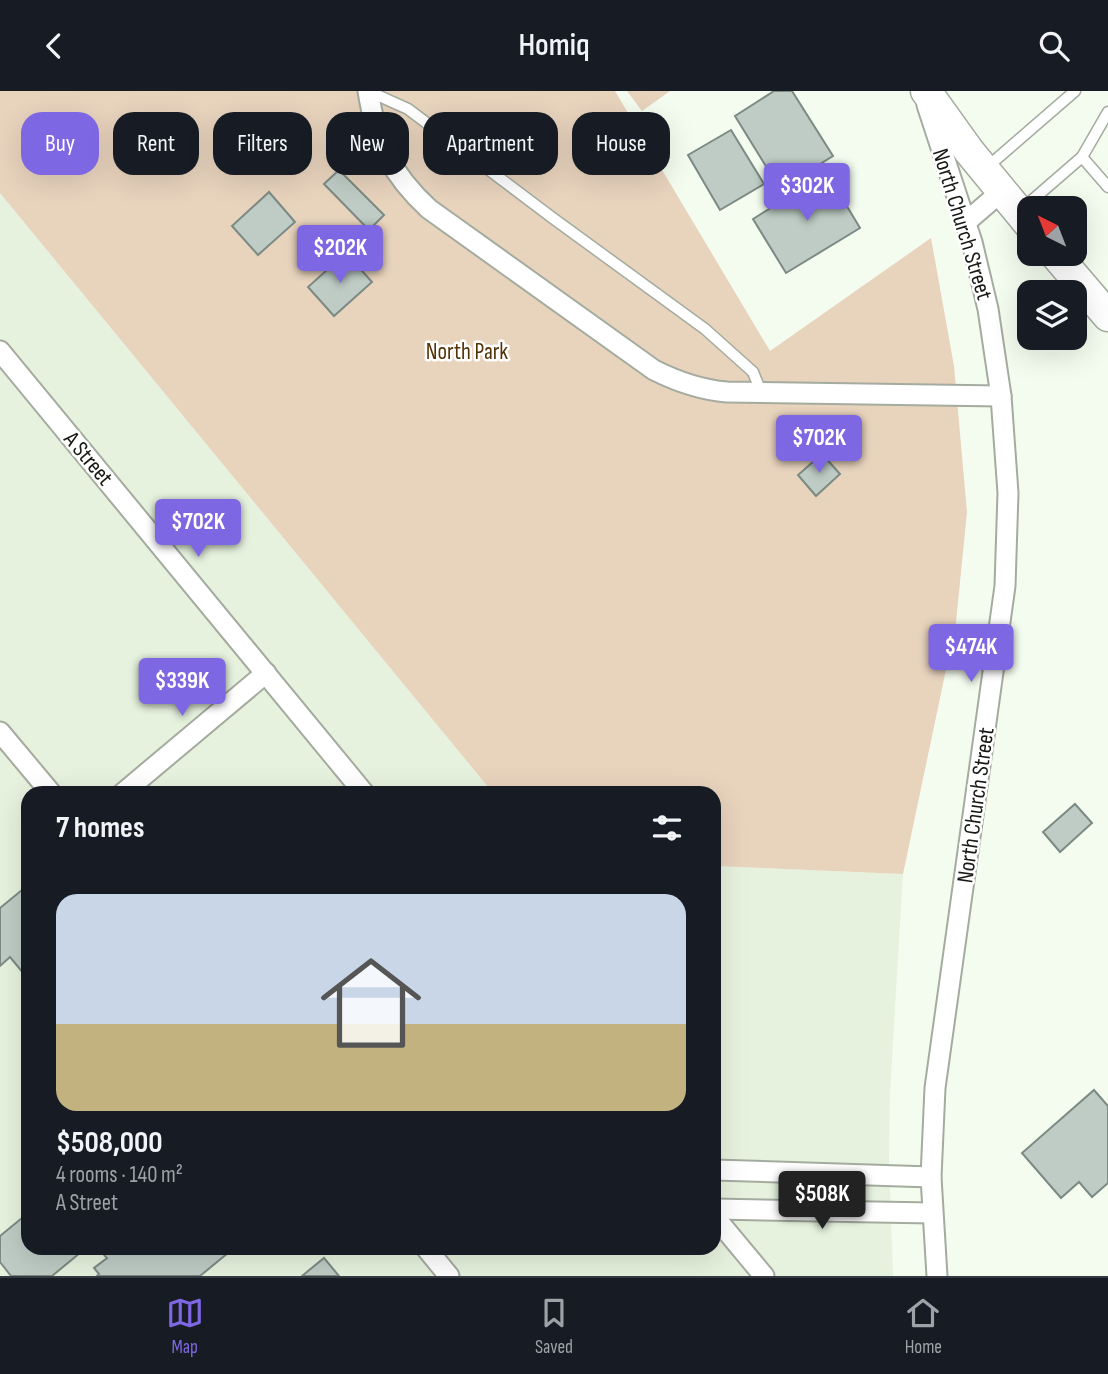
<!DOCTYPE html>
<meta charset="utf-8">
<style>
:root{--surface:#171b24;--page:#242831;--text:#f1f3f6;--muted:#9ea1a6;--line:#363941;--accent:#7e67e2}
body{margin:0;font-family:"Sofia Sans Condensed",sans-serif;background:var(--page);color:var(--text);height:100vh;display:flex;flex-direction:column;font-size:26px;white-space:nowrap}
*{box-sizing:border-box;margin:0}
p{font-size:23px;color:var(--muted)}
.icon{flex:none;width:38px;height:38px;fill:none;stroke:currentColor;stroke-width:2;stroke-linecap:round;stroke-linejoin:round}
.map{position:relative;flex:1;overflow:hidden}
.side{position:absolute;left:21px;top:695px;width:700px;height:469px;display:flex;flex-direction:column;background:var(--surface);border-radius:21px;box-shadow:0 7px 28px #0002}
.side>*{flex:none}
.hud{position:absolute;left:21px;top:21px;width:700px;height:63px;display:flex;gap:14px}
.needle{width:46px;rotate:318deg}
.buttons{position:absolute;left:1017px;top:105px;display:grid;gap:14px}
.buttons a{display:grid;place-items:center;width:70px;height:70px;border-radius:14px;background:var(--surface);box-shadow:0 7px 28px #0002;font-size:35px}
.price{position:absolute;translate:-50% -60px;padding:0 16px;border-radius:7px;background:var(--accent);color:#fff;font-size:23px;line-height:46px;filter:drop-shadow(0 2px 4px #0008)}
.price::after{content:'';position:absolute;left:50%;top:42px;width:21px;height:16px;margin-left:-10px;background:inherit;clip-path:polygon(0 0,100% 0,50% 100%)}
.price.selected{background:#222;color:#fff}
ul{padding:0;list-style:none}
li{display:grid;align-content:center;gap:14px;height:371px;padding:0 35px}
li+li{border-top:2px solid var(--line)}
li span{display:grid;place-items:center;height:217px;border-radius:21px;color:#555}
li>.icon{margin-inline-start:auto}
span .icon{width:126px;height:126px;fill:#fffc;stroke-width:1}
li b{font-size:30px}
h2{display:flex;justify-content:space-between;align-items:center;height:84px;padding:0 35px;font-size:30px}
.tag{padding:0 24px;border-radius:21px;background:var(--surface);box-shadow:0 7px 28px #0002;font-size:24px;line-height:63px}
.tag.selected{background:var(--accent);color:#fff}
header{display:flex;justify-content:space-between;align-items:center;height:91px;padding:0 35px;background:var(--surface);font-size:32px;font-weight:600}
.dock{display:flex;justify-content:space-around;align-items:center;height:98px;border-top:2px solid var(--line);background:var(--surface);font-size:19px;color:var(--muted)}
.dock a{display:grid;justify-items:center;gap:4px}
.dock .selected{color:var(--accent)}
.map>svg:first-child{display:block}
.built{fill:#e6f2de}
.green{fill:#e8d3bd}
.building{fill:#beccc5;stroke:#7c8a83;stroke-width:2}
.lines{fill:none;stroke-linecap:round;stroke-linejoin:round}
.service-casing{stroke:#a4ab9f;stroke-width:13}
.minor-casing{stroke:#a4ab9f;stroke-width:23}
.primary-casing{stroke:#a4ab9f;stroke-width:33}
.service{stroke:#fff;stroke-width:10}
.minor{stroke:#fff;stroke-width:19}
.primary{stroke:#fff;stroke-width:30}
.labels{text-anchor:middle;stroke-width:5;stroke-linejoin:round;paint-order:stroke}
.street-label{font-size:23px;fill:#171915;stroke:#fff}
.park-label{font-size:23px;fill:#523205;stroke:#fff}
</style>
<header><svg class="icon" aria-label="back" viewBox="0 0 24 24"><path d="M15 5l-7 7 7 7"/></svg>Homiq<svg class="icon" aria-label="search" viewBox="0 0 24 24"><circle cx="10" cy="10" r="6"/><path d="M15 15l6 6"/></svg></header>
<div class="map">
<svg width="1108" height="1185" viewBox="0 0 1108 1185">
<rect width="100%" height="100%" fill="#f4fcef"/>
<polygon class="built" points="0,102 493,702 28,702 28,1157 714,1157 714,775 903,783 890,1002 889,1070 893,1185 0,1185"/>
<g class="green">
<polygon points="0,0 615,0 770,260 931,147 954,275 967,421 956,531 903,783 714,775 714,702 493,702 0,102"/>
<polygon points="627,0 670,0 642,20"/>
</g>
<g class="building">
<polygon points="774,0 792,0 833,65 780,98 735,25"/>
<polygon points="731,39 764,93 720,119 688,64"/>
<polygon points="339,79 384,124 369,139 324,93"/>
<polygon points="827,82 860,137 786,182 753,128"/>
<polygon points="269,101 295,131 258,164 232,135"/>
<polygon points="346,162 372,191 334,225 308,196"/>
<polygon points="822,363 840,383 816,405 798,384"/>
<polygon points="1075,713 1092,732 1060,761 1043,741"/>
<polygon points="28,794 28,888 10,866 0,875 0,817"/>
<polygon points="1094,999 1108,1015 1108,1092 1092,1106 1079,1091 1061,1107 1022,1062"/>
<polygon points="28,1122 28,1157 86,1157 52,1185 11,1185 0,1171 0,1145"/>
<polygon points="98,1157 234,1157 200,1185 97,1185 99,1183 94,1177 107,1167"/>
<polygon points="324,1167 339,1185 302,1185"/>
</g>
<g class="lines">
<defs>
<g id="service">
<polyline points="368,0 408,18 554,128 705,238 753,281 761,301"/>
<polyline points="1082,66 1108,21"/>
<polyline points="985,78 1075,0"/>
<polyline points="1022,118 1082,66 1108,96"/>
</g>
<g id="minor">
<path d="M368,0C376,51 391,83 429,118L654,279C678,291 701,299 727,301L1001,305"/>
<polyline points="927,14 972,151 988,218 1001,305 1008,402 1005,495 935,997 931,1086 937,1185"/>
<polyline points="966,131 1002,100"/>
<polyline points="0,260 364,702"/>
<polyline points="0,641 51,702"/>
<polyline points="123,702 266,582"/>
<polyline points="714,1079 931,1086"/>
<polyline points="714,1118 932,1122"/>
<polyline points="714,1125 764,1185"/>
<polyline points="426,1157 449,1185"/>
</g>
<g id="primary">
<polyline points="926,0 969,60 1029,133"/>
<polyline points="1055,163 1108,225"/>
</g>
</defs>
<use href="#service" class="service-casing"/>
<use href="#minor" class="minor-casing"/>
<use href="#primary" class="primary-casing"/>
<use href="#service" class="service"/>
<use href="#minor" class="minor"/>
<use href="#primary" class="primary"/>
</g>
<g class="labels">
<g class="street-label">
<text transform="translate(963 133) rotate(73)" y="8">North Church Street</text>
<text transform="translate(89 367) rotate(50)" y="8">A Street</text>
<text transform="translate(975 714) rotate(-82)" y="8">North Church Street</text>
</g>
<g class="park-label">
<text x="467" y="268">North Park</text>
</g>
</g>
</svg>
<div class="buttons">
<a><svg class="needle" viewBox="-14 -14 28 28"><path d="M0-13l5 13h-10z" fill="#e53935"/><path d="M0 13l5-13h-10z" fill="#9ea1a6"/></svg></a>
<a><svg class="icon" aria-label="layers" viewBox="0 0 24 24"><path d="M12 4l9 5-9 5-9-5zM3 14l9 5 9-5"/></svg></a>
</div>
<b class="price" style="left:807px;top:132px">$302K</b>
<b class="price" style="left:340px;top:194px">$202K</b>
<b class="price" style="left:819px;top:384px">$702K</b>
<b class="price" style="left:198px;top:468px">$702K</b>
<b class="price" style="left:971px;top:593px">$474K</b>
<b class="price" style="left:182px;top:627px">$339K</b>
<b class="price selected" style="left:822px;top:1140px">$508K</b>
<div class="hud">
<a class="tag selected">Buy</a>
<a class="tag">Rent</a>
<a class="tag">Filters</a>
<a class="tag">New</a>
<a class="tag">Apartment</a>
<a class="tag">House</a>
</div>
<section class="side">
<h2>7 homes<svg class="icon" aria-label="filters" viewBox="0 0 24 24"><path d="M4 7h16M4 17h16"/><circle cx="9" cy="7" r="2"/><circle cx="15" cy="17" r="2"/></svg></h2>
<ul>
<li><span style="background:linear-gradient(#c9d6e8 60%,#c2b280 0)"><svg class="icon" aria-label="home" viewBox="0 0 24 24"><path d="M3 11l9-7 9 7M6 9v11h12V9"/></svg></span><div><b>$508,000</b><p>4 rooms · 140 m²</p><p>A Street</p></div></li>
</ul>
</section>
</div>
<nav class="dock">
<a class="selected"><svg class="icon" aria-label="map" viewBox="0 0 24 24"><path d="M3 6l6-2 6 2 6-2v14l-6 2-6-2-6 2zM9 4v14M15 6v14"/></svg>Map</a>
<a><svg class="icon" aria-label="saved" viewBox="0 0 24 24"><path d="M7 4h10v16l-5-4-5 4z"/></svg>Saved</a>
<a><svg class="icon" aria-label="home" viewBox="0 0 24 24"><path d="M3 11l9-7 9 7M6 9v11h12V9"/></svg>Home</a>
</nav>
